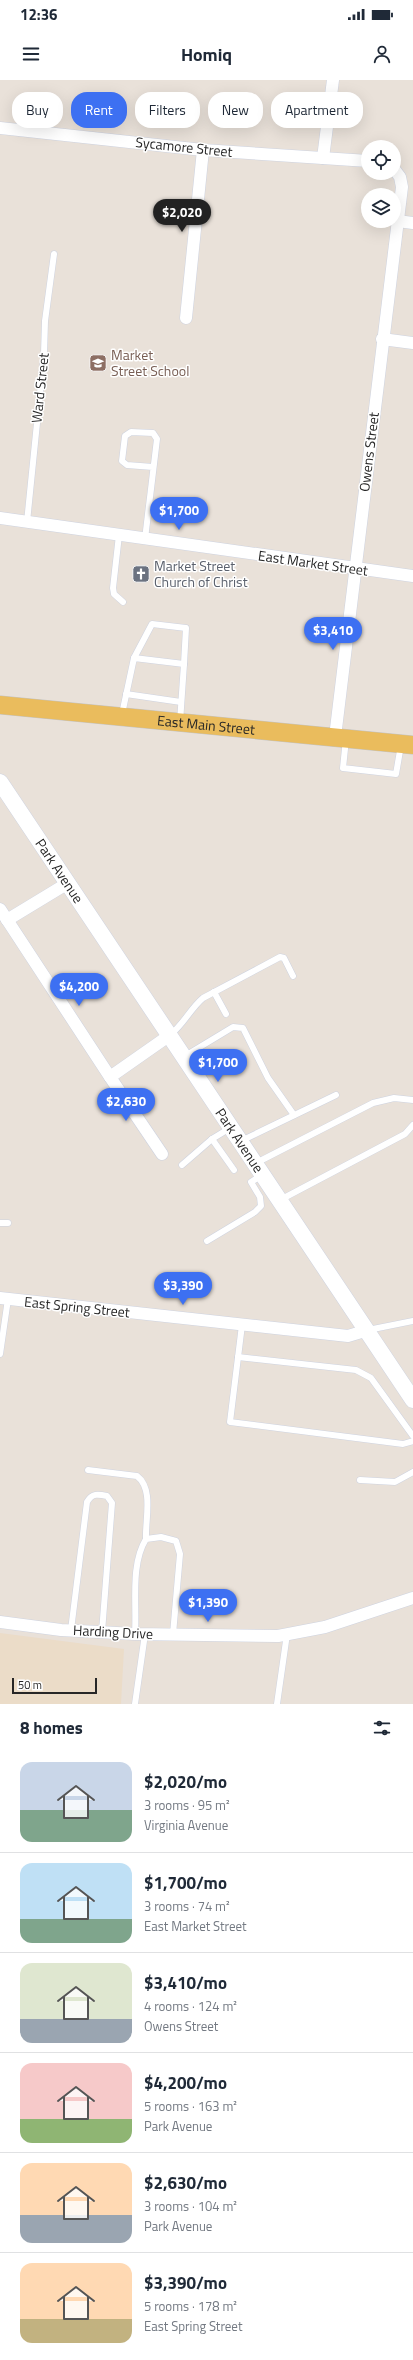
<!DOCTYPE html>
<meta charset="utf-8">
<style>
:root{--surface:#fff;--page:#f6f6f7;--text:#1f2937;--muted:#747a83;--line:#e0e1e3;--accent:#3d70f2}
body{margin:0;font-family:"Titillium Web",sans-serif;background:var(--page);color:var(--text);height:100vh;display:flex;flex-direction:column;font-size:15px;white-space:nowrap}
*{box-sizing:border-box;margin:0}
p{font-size:13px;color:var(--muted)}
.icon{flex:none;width:22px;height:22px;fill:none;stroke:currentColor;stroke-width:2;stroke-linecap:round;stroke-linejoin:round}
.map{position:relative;height:1624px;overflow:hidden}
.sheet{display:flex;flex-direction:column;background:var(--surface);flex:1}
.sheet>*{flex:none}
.banner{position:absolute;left:12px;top:12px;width:389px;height:36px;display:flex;gap:8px}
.fabs{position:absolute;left:361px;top:60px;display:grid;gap:8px}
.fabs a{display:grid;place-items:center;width:40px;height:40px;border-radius:50%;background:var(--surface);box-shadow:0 4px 16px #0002;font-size:20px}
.scale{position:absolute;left:12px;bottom:10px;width:85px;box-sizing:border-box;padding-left:4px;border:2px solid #272727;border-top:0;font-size:11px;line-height:14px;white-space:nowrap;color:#272727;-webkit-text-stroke:3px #fff;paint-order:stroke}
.price{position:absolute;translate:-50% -34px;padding:0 9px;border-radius:14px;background:var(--accent);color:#fff;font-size:13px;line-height:26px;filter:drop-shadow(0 1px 2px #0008)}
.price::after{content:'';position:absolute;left:50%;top:24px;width:12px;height:9px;margin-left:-6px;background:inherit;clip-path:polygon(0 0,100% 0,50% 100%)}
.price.active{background:#222;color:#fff}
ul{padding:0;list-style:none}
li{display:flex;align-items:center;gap:12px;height:100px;padding:0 20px}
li+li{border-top:1px solid var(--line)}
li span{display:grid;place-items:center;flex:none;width:112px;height:80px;border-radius:12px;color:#555}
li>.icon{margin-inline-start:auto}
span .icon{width:48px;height:48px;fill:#fffc;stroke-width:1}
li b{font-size:17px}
h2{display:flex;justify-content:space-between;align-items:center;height:48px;padding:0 20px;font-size:17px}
.pill{padding:0 14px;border-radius:16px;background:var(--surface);box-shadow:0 4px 16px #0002;font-size:14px;line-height:36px}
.pill.active{background:var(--accent);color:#fff}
.status{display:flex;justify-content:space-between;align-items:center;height:28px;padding:0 20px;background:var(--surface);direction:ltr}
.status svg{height:11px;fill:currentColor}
header{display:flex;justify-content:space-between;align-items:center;height:52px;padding:0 20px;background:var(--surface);font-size:18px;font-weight:700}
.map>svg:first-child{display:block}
.education{fill:#ebdcc8}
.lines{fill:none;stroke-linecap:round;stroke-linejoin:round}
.lane-casing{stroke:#ced3e0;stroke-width:7}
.street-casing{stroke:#ced3e0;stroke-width:13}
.secondary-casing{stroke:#ced3e0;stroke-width:17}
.primary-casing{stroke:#c3c3c3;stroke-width:19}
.lane{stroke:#fff;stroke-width:6}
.street{stroke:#fff;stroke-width:12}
.secondary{stroke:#fff;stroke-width:16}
.primary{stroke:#eabc5d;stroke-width:18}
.labels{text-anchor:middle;stroke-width:3;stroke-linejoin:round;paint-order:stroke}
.street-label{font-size:14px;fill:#272727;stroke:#fff}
.education-label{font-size:14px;fill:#785e54;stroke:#fff;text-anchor:start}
.worship-label{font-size:14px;fill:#5b616d;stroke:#fff;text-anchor:start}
</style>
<div class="status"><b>12:36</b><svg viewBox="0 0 49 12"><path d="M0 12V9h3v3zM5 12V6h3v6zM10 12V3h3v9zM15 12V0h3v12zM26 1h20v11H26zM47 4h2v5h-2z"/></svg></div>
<header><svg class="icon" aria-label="menu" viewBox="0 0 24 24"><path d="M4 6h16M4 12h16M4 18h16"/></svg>Homiq<svg class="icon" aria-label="person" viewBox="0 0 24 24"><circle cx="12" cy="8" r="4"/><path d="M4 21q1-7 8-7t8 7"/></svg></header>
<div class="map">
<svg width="413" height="1624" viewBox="0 0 413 1624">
<rect width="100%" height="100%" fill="#e9e1d9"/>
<polygon class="education" points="0,1553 124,1569 121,1624 0,1624"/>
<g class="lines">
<defs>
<g id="lane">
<polyline points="27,442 44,274 45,241 54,174"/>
<polyline points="119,455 113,508 114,514 123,522"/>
<polyline points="145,459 157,359 153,353 131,352 125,356 122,381 127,385 153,387"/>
<polyline points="134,578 152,544 186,548 184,584"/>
<polyline points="126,614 181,622"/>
<polyline points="122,634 134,578 184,584 180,642"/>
<polyline points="346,659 343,688 396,694 401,665"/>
<polyline points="214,912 226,934"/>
<path d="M170,955C184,944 190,929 203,918L280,877L284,878L293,896"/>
<polyline points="185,976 233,947 243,948 268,998 294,1035"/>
<polyline points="212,1059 234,1090"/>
<polyline points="241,1061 336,1015"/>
<polyline points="256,1083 373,1023 394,1018 413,1020"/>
<polyline points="182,1085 212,1059 230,1048"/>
<polyline points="280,1120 405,1054 413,1045"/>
<polyline points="0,1143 8,1143"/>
<polyline points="207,1161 255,1132 261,1126 260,1117 251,1102 262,1095"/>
<polyline points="242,1245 230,1342 403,1364 413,1361"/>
<polyline points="368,1250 413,1241"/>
<polyline points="0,1274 8,1219"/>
<polyline points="238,1277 356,1290 371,1298 413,1356"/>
<path d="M88,1390L137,1396C154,1409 145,1440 146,1459"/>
<polyline points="360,1400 395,1402 413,1392"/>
<path d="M71,1550L87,1422C92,1413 98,1414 107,1416L112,1423L102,1552"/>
<path d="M135,1554C137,1524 130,1485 146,1459L161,1457L176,1461L180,1474L173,1554"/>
<polyline points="135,1624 145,1554"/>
<polyline points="277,1624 287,1554"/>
</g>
<g id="street">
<polyline points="0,48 203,70 368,81"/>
<polyline points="323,78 333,0"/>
<polyline points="398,141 413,143"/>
<polyline points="186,238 203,70"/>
<polyline points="382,259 413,263"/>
<polyline points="0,438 413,496"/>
<polyline points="335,657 402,107 400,97 394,89"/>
<polyline points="0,829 110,997 170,955"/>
<polyline points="7,840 68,803"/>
<polyline points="110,997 162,1074"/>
<polyline points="0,1218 348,1256 368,1250"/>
<polyline points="0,1542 61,1550 135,1554 278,1556 325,1547 413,1518"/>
</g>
<g id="secondary">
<path id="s1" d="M0,702L413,1320"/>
</g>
<g id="primary">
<path id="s2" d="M0,625L413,665"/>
</g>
</defs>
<use href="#lane" class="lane-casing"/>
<use href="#street" class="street-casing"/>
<use href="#secondary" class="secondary-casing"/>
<use href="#primary" class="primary-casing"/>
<use href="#lane" class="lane"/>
<use href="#street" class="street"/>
<use href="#secondary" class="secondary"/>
<use href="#primary" class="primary"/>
</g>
<defs>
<symbol id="school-square" viewBox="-11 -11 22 22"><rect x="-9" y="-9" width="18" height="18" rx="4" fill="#8d6e63" stroke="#fff"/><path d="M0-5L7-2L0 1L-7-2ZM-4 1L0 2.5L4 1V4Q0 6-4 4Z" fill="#fff"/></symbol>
<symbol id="church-square" viewBox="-11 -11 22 22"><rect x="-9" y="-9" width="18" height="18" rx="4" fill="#6b7280" stroke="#fff"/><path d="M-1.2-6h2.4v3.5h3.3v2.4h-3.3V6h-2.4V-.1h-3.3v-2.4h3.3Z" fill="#fff"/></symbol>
</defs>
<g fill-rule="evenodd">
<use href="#school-square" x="88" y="273" width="20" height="20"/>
<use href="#church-square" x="131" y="484" width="20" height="20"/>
</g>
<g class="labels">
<g class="street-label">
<text transform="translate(184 67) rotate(6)" y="5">Sycamore Street</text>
<text transform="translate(40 308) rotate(-84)" y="5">Ward Street</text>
<text transform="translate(369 372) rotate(-83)" y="5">Owens Street</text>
<text transform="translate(313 483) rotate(8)" y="5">East Market Street</text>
<text dy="5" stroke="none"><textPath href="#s2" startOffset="207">East Main Street</textPath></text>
<text dy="5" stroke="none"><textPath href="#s1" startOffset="107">Park Avenue</textPath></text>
<text dy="5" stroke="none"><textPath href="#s1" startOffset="431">Park Avenue</textPath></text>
<text transform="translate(77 1227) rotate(6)" y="5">East Spring Street</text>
<text transform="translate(113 1552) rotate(3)" y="5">Harding Drive</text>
</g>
<g class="education-label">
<text x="111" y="280">Market<tspan x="111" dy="16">Street School</tspan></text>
</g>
<g class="worship-label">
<text x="154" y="491">Market Street<tspan x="154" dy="16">Church of Christ</tspan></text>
</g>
</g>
</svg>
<div class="fabs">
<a><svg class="icon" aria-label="locate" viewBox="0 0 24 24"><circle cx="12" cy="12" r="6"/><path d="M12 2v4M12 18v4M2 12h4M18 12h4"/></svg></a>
<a><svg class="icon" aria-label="layers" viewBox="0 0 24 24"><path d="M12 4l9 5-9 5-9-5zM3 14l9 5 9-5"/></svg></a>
</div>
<div class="scale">50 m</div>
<b class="price active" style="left:182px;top:153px">$2,020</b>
<b class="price" style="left:179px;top:451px">$1,700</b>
<b class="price" style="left:333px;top:571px">$3,410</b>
<b class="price" style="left:79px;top:927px">$4,200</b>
<b class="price" style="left:218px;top:1003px">$1,700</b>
<b class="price" style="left:126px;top:1042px">$2,630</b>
<b class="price" style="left:183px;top:1226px">$3,390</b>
<b class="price" style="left:208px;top:1543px">$1,390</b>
<div class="banner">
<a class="pill">Buy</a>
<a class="pill active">Rent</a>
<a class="pill">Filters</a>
<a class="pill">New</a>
<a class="pill">Apartment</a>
</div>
</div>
<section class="sheet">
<h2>8 homes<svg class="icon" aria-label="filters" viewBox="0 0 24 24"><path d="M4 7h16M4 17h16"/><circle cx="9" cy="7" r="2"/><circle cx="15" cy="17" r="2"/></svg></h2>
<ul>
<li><span style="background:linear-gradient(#c9d6e8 60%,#7fa58c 0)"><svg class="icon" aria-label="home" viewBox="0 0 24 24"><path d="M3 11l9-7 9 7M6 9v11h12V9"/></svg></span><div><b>$2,020/mo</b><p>3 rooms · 95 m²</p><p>Virginia Avenue</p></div></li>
<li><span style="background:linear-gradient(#bfe0f5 70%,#7fa58c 0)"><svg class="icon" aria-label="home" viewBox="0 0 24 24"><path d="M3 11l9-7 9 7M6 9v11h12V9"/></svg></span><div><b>$1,700/mo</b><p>3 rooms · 74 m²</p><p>East Market Street</p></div></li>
<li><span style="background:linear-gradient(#dfe7d0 70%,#9aa5b1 0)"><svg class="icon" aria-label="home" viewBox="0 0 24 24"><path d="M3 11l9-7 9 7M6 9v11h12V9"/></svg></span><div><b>$3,410/mo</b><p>4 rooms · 124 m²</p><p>Owens Street</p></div></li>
<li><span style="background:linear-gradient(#f6c9c9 70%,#8fb573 0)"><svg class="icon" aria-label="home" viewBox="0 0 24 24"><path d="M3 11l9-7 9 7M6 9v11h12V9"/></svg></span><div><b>$4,200/mo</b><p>5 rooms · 163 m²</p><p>Park Avenue</p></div></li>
<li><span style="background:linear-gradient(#ffd9b3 65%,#9aa5b1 0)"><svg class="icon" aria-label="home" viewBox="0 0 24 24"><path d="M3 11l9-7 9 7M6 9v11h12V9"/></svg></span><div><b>$2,630/mo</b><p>3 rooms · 104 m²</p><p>Park Avenue</p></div></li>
<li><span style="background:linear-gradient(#ffd9b3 70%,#c2b280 0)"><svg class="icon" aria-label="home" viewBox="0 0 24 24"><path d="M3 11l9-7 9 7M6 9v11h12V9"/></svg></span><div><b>$3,390/mo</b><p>5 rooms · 178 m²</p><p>East Spring Street</p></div></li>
</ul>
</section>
